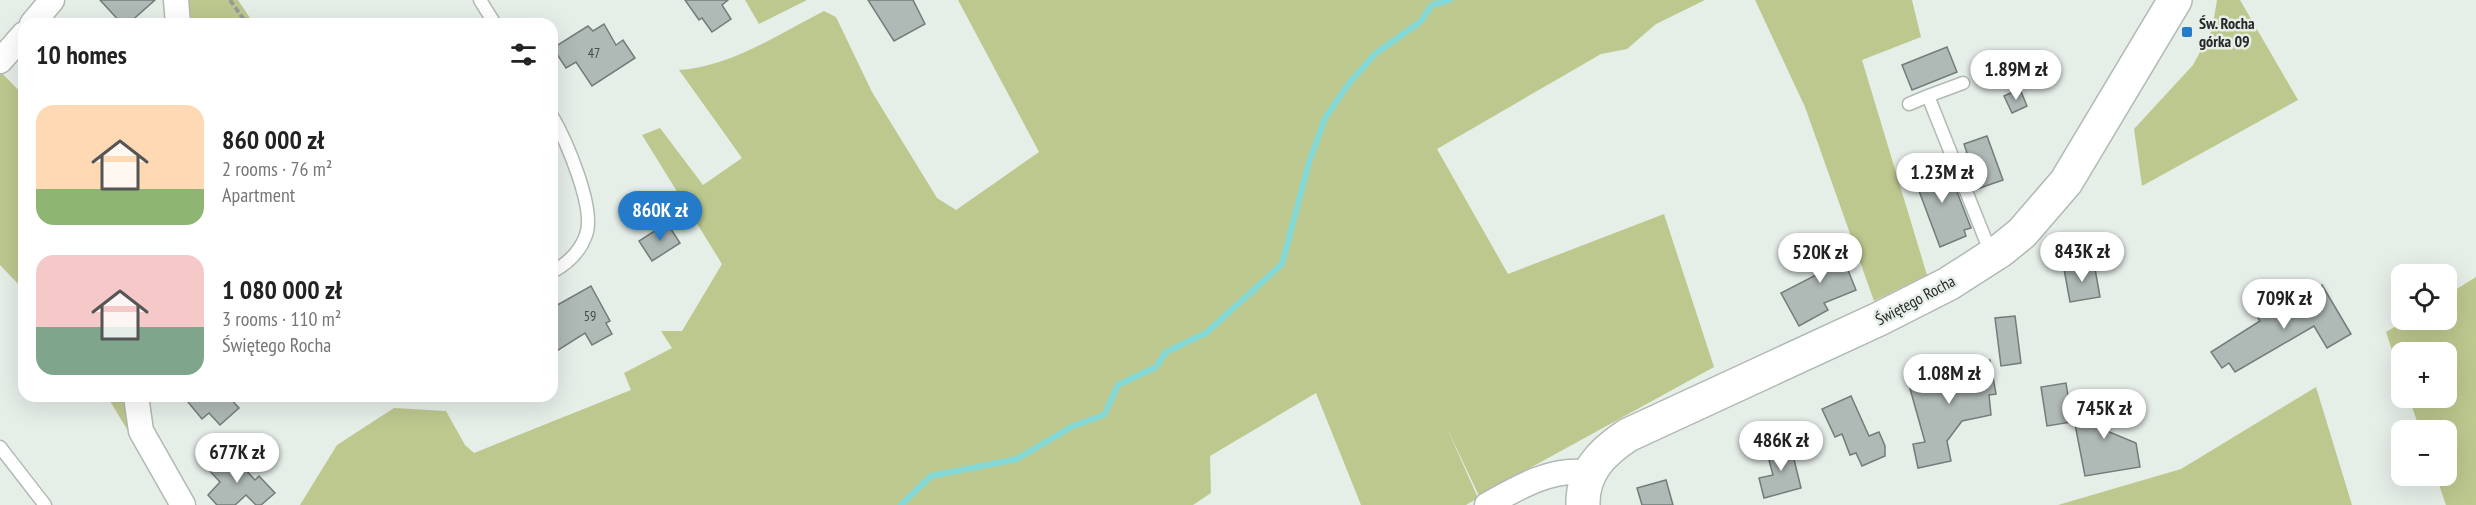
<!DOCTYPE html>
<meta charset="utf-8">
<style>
:root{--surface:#fff;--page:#f2f2f2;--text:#222;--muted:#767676;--accent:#237bc9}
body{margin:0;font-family:"PT Sans Narrow",sans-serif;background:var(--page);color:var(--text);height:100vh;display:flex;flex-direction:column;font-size:22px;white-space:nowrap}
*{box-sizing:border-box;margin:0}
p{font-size:20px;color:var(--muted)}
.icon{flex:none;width:33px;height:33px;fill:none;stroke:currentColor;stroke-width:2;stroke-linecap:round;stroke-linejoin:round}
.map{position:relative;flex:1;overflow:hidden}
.drawer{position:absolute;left:18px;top:18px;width:540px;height:384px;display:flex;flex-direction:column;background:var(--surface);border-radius:18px;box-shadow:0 6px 24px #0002}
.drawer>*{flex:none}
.fabs{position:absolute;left:2391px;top:264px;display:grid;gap:12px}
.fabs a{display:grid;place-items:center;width:66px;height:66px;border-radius:12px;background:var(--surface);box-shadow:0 6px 24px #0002;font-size:30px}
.price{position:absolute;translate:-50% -51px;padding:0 14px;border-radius:21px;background:#fff;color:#222;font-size:20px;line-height:39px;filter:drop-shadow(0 2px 3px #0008)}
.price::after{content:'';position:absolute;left:50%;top:36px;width:18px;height:14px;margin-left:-9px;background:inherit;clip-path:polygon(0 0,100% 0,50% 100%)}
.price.selected{background:var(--accent);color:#fff}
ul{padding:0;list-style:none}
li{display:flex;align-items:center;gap:18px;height:150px;padding:0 18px}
li span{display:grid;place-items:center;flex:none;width:168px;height:120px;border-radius:18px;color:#555}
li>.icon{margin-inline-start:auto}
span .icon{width:72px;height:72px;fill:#fffc;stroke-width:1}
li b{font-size:26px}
h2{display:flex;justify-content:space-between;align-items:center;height:72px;padding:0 18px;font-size:26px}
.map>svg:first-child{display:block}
.green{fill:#bdc88f}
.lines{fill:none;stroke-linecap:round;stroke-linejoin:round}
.stream{stroke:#83d7d4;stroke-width:6}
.building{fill:#afb9b6;stroke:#737c79;stroke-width:1.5}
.lane-casing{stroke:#b1b9b3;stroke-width:15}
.street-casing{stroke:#b1b9b3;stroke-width:27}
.secondary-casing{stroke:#b1b9b3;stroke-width:36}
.path{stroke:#969c97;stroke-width:4;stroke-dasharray:6 3;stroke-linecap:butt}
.lane{stroke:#fff;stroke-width:12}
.street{stroke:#fff;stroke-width:24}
.secondary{stroke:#fff;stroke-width:33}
.poi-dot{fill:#237bc9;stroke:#e6eee8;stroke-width:2}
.labels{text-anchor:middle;stroke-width:5;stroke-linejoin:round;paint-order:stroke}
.number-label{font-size:14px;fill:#484c4a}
.poi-label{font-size:16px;font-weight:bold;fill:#252826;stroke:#e6eee8;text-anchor:start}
.street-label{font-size:16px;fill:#252826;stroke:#e6eee8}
</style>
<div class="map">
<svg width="2476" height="505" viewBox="0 0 2476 505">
<rect width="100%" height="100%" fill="#e6eee8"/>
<g class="green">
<polygon points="183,0 238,0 254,24 184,24"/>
<polygon points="745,0 807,0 759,24"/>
<path d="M958,0H1705L1656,24L1627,49L1601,54L1437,149L1508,274L1664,214L1714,367L1479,496L1446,426L1478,498L1466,505H1361L1316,393L1210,456L1211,493L1193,505H300L337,445L394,408L446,411L465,445L474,453L631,390L624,373L672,348L661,331H682L722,264L642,135L660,128L703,185L742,158L679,70C730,67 779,34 824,11L836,17L872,92L937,198L956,210L1039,152Z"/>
<polygon points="1755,0 1912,0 1921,37 1862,60 1927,275 1874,301 1805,107"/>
<polygon points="2217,0 2240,0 2298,100 2142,186 2134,129 2193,65 2212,30"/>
<polygon points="0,71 24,96 24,290 0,265"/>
<polygon points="2476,277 2476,505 2446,505 2436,476 2446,476 2446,430 2420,430 2409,398 2446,398 2446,352 2402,352 2401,377 2386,332 2406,320 2446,320 2447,295"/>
<polygon points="2316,387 2352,505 2058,505 2181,469"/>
<polygon points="107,396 128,396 131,436"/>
</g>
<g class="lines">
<polyline class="stream" points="901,505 931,476 1017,459 1073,426 1104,415 1118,385 1156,367 1166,352 1206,333 1282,264 1309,162 1325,118 1350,82 1375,54 1420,22 1432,5 1450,0"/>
</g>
<g class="building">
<polygon points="100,0 155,0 128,24 122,24"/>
<polygon points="685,0 728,0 722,5 731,19 712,32 702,18 699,20"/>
<polygon points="868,0 913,0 925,24 894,41"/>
<polygon points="604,24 616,45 623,40 635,58 592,86 576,62 566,68 553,48 588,26 593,31"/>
<polygon points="1947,47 1957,72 1912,90 1902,65"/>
<polygon points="2020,89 2027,106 2012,113 2004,96"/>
<polygon points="1987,136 2003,180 1974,190 1961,155 1967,153 1964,144"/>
<polygon points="1945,161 1971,228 1964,230 1966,236 1940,247 1913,175"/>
<polygon points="667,223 680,243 652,261 639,241"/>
<polygon points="1835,238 1856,290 1824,303 1828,310 1799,326 1781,293 1818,274 1808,249"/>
<polygon points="2094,263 2100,297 2070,302 2064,269"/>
<polygon points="2322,285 2351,334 2327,348 2314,326 2235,372 2229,363 2222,368 2211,352 2260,321 2258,318 2274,308 2277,312"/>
<polygon points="591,286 610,321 606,323 612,334 592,345 585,333 552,354 552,308"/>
<polygon points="2015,316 2021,363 2001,366 1995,318"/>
<polygon points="1990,360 1996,394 1989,395 1991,415 1962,421 1947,441 1951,461 1918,468 1913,444 1925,442 1907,378 1945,367"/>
<polygon points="2066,383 2072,422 2047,426 2041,387"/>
<polygon points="183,396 228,396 239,408 220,425 209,413 202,419"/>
<polygon points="1851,396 1869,436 1879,432 1885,446 1885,456 1862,466 1856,453 1850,455 1842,434 1835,437 1822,409"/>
<polygon points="2125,401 2128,419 2090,424 2136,443 2140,467 2085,476 2072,409"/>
<polygon points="1790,443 1801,488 1764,498 1759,478 1773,475 1766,449"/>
<polygon points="229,452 255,480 259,476 275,493 261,505 256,505 246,495 235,505 217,505 208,495 220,482 209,470"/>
<polygon points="1666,480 1673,505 1642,505 1637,488"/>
</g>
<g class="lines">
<defs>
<g id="lane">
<polyline points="480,0 495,24"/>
<polyline points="1963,83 1928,96 1992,256"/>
<polyline points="1909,104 1928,96"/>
<path d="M552,116C566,140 596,209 586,235C580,252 567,264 552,272"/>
<polyline points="0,447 45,505"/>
</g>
<g id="street">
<polyline points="176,0 178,24"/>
<polyline points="32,24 52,0"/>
<polyline points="0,61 24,34"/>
<polyline points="136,396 141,431 183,505"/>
<path d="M1487,505C1517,488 1554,466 1589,473"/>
</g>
<path id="secondary" d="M1583,505C1582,472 1602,452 1628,435L1879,319L1948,284L2001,250L2022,233L2066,182L2175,0"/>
</defs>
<use href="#lane" class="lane-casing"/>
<use href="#street" class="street-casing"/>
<use href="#secondary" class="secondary-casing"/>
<polyline class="path" points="230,0 247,24"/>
<use href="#lane" class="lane"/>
<use href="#street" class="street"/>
<use href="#secondary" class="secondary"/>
</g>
<rect class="poi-dot" x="2181" y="26" width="12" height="12" rx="3"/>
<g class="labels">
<g class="number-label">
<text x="594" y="58">47</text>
<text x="590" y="321">59</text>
</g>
<g class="poi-label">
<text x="2199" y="29">Św. Rocha<tspan x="2199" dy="18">górka 09</tspan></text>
</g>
<g class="street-label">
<text transform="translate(1915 300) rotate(-28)" y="6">Świętego Rocha</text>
</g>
</g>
</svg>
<div class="fabs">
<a><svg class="icon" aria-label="locate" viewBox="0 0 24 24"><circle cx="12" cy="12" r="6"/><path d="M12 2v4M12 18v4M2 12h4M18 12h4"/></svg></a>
<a>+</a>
<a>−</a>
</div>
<b class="price" style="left:2016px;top:101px">1.89M zł</b>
<b class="price" style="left:1942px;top:204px">1.23M zł</b>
<b class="price selected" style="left:660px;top:242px">860K zł</b>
<b class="price" style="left:2082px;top:283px">843K zł</b>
<b class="price" style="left:1820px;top:284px">520K zł</b>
<b class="price" style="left:2284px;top:330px">709K zł</b>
<b class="price" style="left:1949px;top:405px">1.08M zł</b>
<b class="price" style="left:2104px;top:440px">745K zł</b>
<b class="price" style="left:1781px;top:472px">486K zł</b>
<b class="price" style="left:237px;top:484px">677K zł</b>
<section class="drawer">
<h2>10 homes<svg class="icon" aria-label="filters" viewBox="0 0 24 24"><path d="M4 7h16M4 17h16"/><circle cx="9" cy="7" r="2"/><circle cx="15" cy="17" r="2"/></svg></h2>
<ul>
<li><span style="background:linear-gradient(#ffd9b3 70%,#8fb573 0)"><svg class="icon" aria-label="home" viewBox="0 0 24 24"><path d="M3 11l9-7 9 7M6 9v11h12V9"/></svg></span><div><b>860 000 zł</b><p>2 rooms · 76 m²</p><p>Apartment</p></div></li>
<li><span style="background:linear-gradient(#f6c9c9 60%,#7fa58c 0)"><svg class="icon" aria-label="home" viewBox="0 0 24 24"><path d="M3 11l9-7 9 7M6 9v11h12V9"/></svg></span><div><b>1 080 000 zł</b><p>3 rooms · 110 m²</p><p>Świętego Rocha</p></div></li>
</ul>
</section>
</div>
